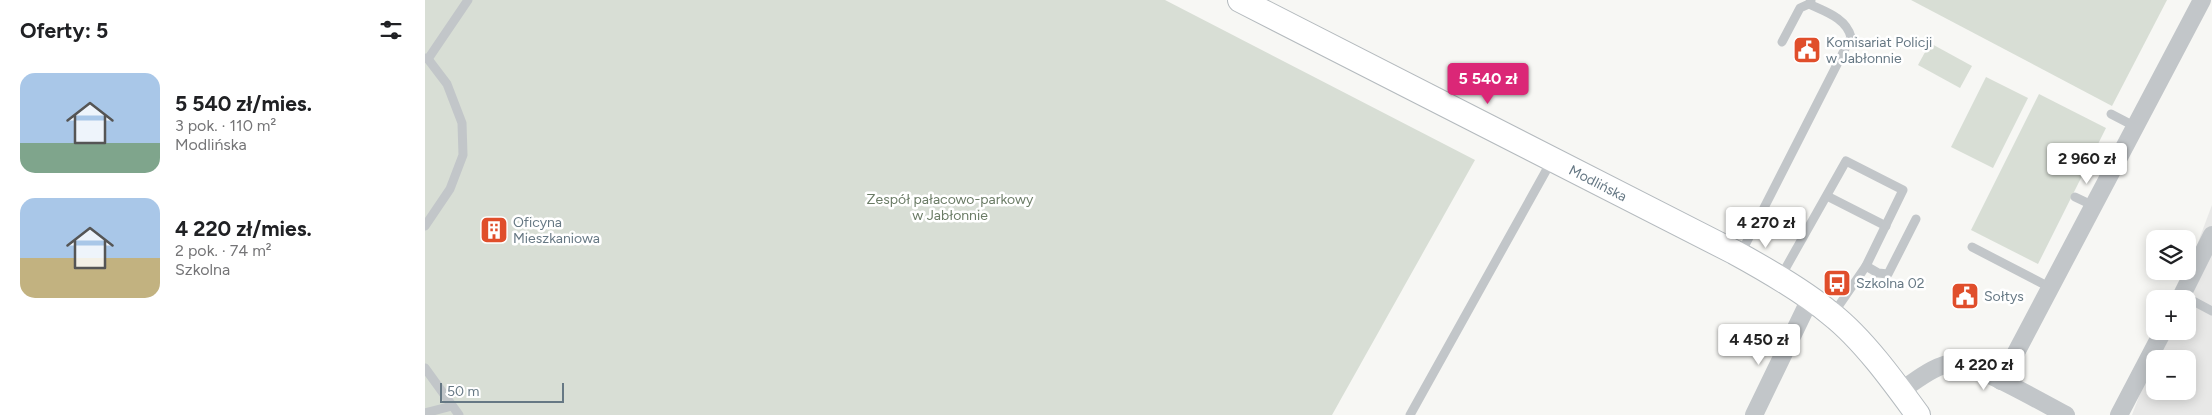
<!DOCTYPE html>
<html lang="pl">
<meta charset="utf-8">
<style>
:root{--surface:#fff;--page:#f2f2f2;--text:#202124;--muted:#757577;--accent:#db2777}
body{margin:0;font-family:Figtree,sans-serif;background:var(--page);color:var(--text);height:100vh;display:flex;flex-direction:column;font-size:19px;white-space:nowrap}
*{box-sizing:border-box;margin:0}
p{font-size:16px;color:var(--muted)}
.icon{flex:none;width:28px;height:28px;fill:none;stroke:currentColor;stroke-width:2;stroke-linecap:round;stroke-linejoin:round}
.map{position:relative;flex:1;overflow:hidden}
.sheet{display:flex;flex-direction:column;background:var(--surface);width:425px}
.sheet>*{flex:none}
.tools{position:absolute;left:1721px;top:230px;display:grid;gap:10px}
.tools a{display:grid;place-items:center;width:50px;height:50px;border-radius:10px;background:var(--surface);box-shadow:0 2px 12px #0003;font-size:25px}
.scale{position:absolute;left:15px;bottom:12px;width:124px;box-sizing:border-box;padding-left:5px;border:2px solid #667884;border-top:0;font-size:14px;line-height:18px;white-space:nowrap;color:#667884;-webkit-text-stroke:4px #fff;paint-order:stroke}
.price{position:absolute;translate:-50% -42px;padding:0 11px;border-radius:5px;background:#fff;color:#222;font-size:16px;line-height:32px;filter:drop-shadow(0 1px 2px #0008)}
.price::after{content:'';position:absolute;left:50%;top:30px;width:15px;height:11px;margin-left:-8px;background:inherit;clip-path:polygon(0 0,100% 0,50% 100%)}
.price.on{background:var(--accent);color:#fff}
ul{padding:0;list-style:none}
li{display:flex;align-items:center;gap:15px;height:125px;padding:0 20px}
li span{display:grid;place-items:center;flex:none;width:140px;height:100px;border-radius:15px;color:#555}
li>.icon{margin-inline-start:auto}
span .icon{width:60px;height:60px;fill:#fffc;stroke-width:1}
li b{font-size:21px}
h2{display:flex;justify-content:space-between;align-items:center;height:60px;padding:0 20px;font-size:21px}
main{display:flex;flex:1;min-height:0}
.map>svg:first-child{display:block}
.built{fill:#e8e8e7;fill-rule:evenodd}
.green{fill:#d8ded5}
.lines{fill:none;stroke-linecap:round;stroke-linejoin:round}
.secondary-casing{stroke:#b4babe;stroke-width:26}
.service{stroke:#c2c6c9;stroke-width:9}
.minor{stroke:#c2c6c9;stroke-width:18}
.secondary{stroke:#fff;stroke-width:24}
.labels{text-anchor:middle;stroke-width:5;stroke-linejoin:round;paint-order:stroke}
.poi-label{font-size:14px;fill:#667884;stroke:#fff;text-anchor:start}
.street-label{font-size:14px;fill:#667884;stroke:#fff}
.park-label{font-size:14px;fill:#6a7b65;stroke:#fff}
</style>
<main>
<section class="sheet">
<h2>Oferty: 5<svg class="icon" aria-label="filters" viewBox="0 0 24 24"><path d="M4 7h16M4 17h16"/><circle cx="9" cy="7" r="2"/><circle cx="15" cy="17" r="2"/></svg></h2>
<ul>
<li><span style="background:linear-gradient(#a9c7e8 70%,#7fa58c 0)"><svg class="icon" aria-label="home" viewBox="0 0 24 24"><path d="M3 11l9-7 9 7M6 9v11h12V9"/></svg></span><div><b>5 540 zł/mies.</b><p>3 pok. · 110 m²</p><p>Modlińska</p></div></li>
<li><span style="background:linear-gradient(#a9c7e8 60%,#c2b280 0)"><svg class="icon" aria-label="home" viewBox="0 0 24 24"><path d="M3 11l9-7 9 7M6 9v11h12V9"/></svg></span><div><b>4 220 zł/mies.</b><p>2 pok. · 74 m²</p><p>Szkolna</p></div></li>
</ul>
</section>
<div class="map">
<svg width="1787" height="415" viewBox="0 0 1787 415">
<rect width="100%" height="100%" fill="#f7f7f4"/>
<path class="built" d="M1787,205V415H1707L1739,331H1762L1763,269ZM1730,359H1762V391H1730Z"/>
<g class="green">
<polygon points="0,0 740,0 1050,160 907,415 0,415"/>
<polygon points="1486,0 1742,0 1687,106"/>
<polygon points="1505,43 1547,66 1535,88 1493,65"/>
<polygon points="1561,77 1603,98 1568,168 1526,147"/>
<polygon points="1614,94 1681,128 1613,264 1546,230"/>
</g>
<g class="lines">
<defs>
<path id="secondary" d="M815,0L1309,252C1342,270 1377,290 1406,314C1438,339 1469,382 1493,415"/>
</defs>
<use href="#secondary" class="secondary-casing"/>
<g class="service">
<polyline points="1357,42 1375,8 1384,4 1386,1"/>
<polyline points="0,58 3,59 22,84 37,123 38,155 25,189 0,226"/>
<polyline points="3,59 43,0"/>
<polyline points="1686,114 1711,127"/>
<polyline points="1402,196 1461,226"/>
<polyline points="1650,197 1669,206"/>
<polyline points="1547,247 1626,288"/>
<path d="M1315,255L1426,37C1421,18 1401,12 1384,4"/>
<polyline points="1441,266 1453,273 1463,274 1491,219"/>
<polyline points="1355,278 1421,161 1478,190 1441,266 1408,314"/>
<polyline points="1757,295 1787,311"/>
<polyline points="0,368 34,415"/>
<polyline points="0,413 27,406"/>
<polyline points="985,415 1127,160"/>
</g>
<g class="minor">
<polyline points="1755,299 1787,235"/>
<polyline points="1576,381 1777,0"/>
<path d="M1475,391C1491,381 1510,364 1530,363C1547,362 1622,405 1641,415"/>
<polyline points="1329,415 1385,299"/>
<polyline points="1694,415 1738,331"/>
</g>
<use href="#secondary" class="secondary"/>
</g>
<defs>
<symbol id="civic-square" viewBox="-11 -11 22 22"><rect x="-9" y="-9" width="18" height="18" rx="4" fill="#e04e2b" stroke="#fff"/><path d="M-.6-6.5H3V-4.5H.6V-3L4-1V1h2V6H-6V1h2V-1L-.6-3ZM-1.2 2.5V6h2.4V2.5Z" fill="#fff"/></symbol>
<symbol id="building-square" viewBox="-11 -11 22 22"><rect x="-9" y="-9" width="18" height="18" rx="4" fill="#e04e2b" stroke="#fff"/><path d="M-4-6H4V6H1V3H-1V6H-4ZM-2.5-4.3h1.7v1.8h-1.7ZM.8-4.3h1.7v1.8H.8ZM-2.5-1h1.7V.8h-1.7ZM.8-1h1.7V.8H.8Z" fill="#fff"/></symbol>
<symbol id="bus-square" viewBox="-11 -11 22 22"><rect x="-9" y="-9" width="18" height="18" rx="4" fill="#e04e2b" stroke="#fff"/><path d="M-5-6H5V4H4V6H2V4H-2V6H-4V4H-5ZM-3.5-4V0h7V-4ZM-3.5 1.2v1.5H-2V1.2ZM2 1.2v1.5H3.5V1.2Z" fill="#fff"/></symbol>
</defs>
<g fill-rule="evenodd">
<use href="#civic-square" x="1366" y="34" width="32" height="32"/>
<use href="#building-square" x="53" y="214" width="32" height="32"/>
<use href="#bus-square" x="1396" y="267" width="32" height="32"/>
<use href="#civic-square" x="1524" y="280" width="32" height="32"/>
</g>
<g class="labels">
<g class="poi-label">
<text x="1401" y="47">Komisariat Policji<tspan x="1401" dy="16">w Jabłonnie</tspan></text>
<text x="88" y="227">Oficyna<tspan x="88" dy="16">Mieszkaniowa</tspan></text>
<text x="1431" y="288">Szkolna 02</text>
<text x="1559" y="301">Sołtys</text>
</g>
<g class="street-label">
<text transform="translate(1173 183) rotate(27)" y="5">Modlińska</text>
</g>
<g class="park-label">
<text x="525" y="204">Zespół pałacowo-parkowy<tspan x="525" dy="16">w Jabłonnie</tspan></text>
</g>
</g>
</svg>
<div class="tools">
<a><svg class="icon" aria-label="layers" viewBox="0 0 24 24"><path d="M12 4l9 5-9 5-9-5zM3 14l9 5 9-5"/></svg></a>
<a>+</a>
<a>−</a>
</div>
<div class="scale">50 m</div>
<b class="price on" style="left:1063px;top:105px">5 540 zł</b>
<b class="price" style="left:1662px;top:185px">2 960 zł</b>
<b class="price" style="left:1341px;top:249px">4 270 zł</b>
<b class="price" style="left:1334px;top:366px">4 450 zł</b>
<b class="price" style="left:1559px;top:391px">4 220 zł</b>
</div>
</main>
